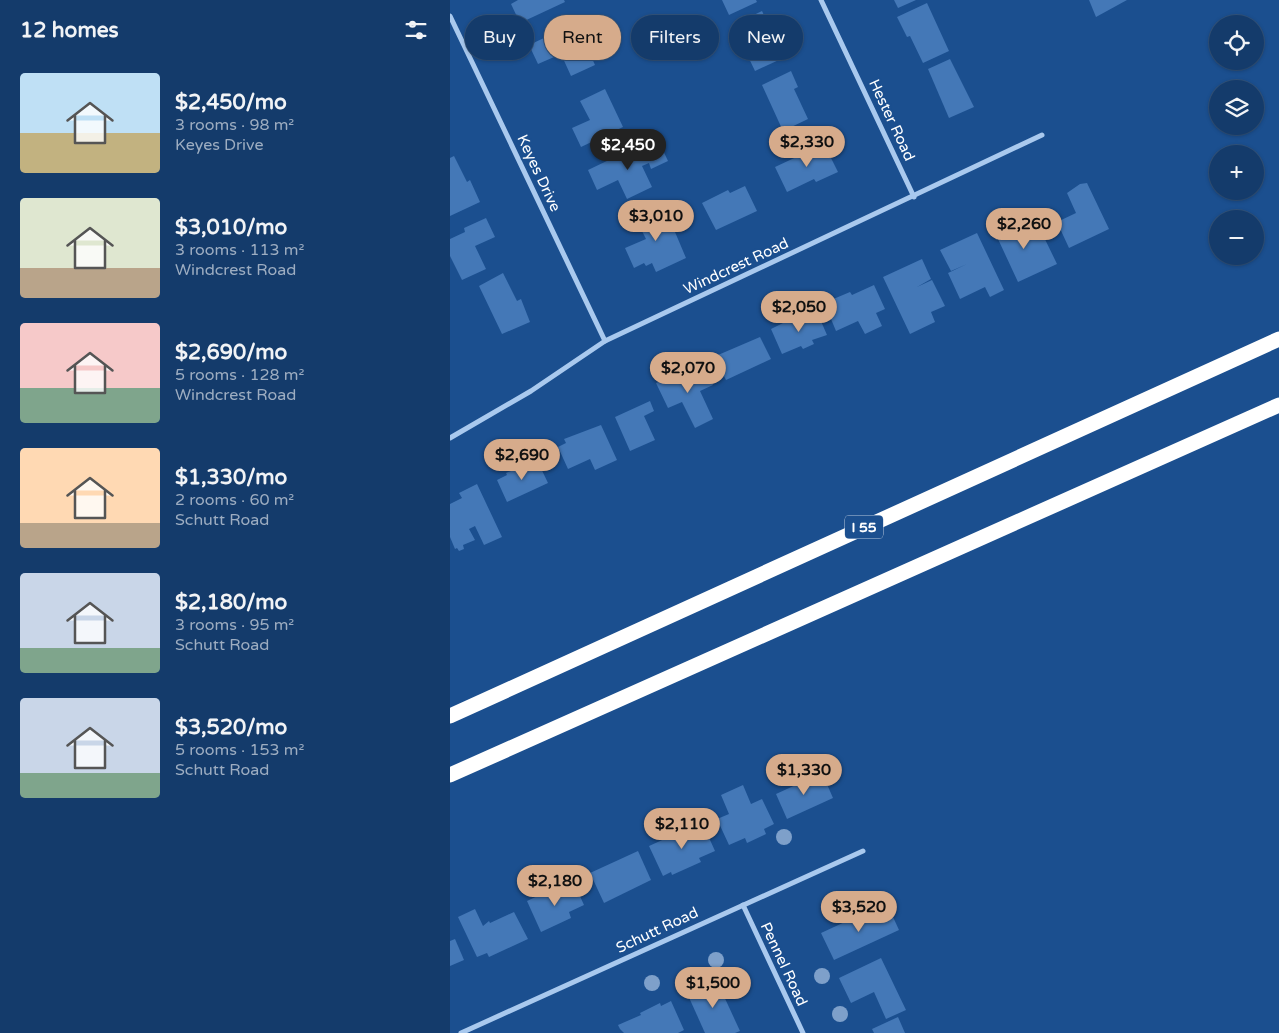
<!DOCTYPE html>
<meta charset="utf-8">
<style>
:root{--surface:#143b6b;--page:#214673;--text:#f1f3f6;--muted:#9dadc1;--line:#33557e;--accent:#d6ab8b}
body{margin:0;font-family:"Varela Round",sans-serif;background:var(--page);color:var(--text);height:100vh;display:flex;flex-direction:column;font-size:19px;white-space:nowrap}
*{box-sizing:border-box;margin:0}
p{font-size:16px;color:var(--muted)}
.icon{flex:none;width:28px;height:28px;fill:none;stroke:currentColor;stroke-width:2;stroke-linecap:round;stroke-linejoin:round}
.map{position:relative;flex:1;overflow:hidden}
.side{display:flex;flex-direction:column;background:var(--surface);width:450px}
.side>*{flex:none}
.banner{position:absolute;left:15px;top:15px;width:475px;height:45px;display:flex;gap:10px}
.controls{position:absolute;left:759px;top:15px;display:grid;gap:10px}
.controls a{display:grid;place-items:center;width:55px;height:55px;border-radius:50%;background:var(--surface);box-shadow:0 1px 4px #0004,0 0 0 1px var(--line);font-size:25px}
.price{position:absolute;translate:-50% -42px;padding:0 11px;border-radius:18px;background:var(--accent);color:#111;font-size:16px;line-height:32px;filter:drop-shadow(0 1px 2px #0008)}
.price::after{content:'';position:absolute;left:50%;top:30px;width:15px;height:11px;margin-left:-8px;background:inherit;clip-path:polygon(0 0,100% 0,50% 100%)}
.price.selected{background:#222;color:#fff}
ul{padding:0;list-style:none}
li{display:flex;align-items:center;gap:15px;height:125px;padding:0 20px}
li span{display:grid;place-items:center;flex:none;width:140px;height:100px;border-radius:5px;color:#555}
li>.icon{margin-inline-start:auto}
span .icon{width:60px;height:60px;fill:#fffc;stroke-width:1}
li b{font-size:21px}
h2{display:flex;justify-content:space-between;align-items:center;height:60px;padding:0 20px;font-size:21px}
.pill{padding:0 18px;border-radius:22px;background:var(--surface);box-shadow:0 1px 4px #0004,0 0 0 1px var(--line);font-size:18px;line-height:45px}
.pill.selected{background:var(--accent);color:#111}
main{display:flex;flex:1;min-height:0}
.map>svg:first-child{display:block}
.building{fill:#4478b7}
.lines{fill:none;stroke-linecap:round;stroke-linejoin:round}
.street{stroke:#a9c9ee;stroke-width:5}
.highway{stroke:#fff;stroke-width:15}
.tree{fill:#7ea0ca}
.labels{text-anchor:middle;stroke-width:4;stroke-linejoin:round;paint-order:stroke}
.shield{fill:#1b4f8f;stroke:#bbcadd;stroke-width:1}
.shield-label{font-size:14px;font-weight:bold;fill:#fff}
.street-label{font-size:15px;fill:#fff;stroke:#1b4f8f}
</style>
<main>
<section class="side">
<h2>12 homes<svg class="icon" aria-label="filters" viewBox="0 0 24 24"><path d="M4 7h16M4 17h16"/><circle cx="9" cy="7" r="2"/><circle cx="15" cy="17" r="2"/></svg></h2>
<ul>
<li><span style="background:linear-gradient(#bfe0f5 60%,#c2b280 0)"><svg class="icon" aria-label="home" viewBox="0 0 24 24"><path d="M3 11l9-7 9 7M6 9v11h12V9"/></svg></span><div><b>$2,450/mo</b><p>3 rooms · 98 m²</p><p>Keyes Drive</p></div></li>
<li><span style="background:linear-gradient(#dfe7d0 70%,#b9a48a 0)"><svg class="icon" aria-label="home" viewBox="0 0 24 24"><path d="M3 11l9-7 9 7M6 9v11h12V9"/></svg></span><div><b>$3,010/mo</b><p>3 rooms · 113 m²</p><p>Windcrest Road</p></div></li>
<li><span style="background:linear-gradient(#f6c9c9 65%,#7fa58c 0)"><svg class="icon" aria-label="home" viewBox="0 0 24 24"><path d="M3 11l9-7 9 7M6 9v11h12V9"/></svg></span><div><b>$2,690/mo</b><p>5 rooms · 128 m²</p><p>Windcrest Road</p></div></li>
<li><span style="background:linear-gradient(#ffd9b3 75%,#b9a48a 0)"><svg class="icon" aria-label="home" viewBox="0 0 24 24"><path d="M3 11l9-7 9 7M6 9v11h12V9"/></svg></span><div><b>$1,330/mo</b><p>2 rooms · 60 m²</p><p>Schutt Road</p></div></li>
<li><span style="background:linear-gradient(#c9d6e8 75%,#7fa58c 0)"><svg class="icon" aria-label="home" viewBox="0 0 24 24"><path d="M3 11l9-7 9 7M6 9v11h12V9"/></svg></span><div><b>$2,180/mo</b><p>3 rooms · 95 m²</p><p>Schutt Road</p></div></li>
<li><span style="background:linear-gradient(#c9d6e8 75%,#7fa58c 0)"><svg class="icon" aria-label="home" viewBox="0 0 24 24"><path d="M3 11l9-7 9 7M6 9v11h12V9"/></svg></span><div><b>$3,520/mo</b><p>5 rooms · 153 m²</p><p>Schutt Road</p></div></li>
</ul>
</section>
<div class="map">
<svg width="829" height="1033" viewBox="0 0 829 1033">
<rect width="100%" height="100%" fill="#1b4f8f"/>
<g class="building">
<polygon points="68,0 114,0 115,2 70,23 61,4"/>
<polygon points="272,0 306,0 307,2 279,15"/>
<polygon points="444,0 466,0 448,8"/>
<polygon points="639,0 677,0 646,17"/>
<polygon points="477,3 499,51 473,63 460,36 457,37 447,17"/>
<polygon points="312,11 322,32 318,34 331,59 305,71 283,25"/>
<polygon points="126,23 145,65 121,76 111,54 88,64 79,45"/>
<polygon points="500,59 524,107 499,118 478,69"/>
<polygon points="341,71 348,87 344,89 358,119 333,131 312,85"/>
<polygon points="155,89 173,127 131,147 122,128 140,120 130,101"/>
<polygon points="210,144 218,161 201,169 199,163 192,166 202,187 177,199 168,180 147,190 138,170 184,148 187,155"/>
<polygon points="374,144 388,172 366,182 364,179 337,192 325,167"/>
<polygon points="4,156 17,182 20,180 30,202 0,216 0,158"/>
<polygon points="637,183 659,229 619,248 607,222 626,213 617,193 630,184"/>
<polygon points="295,186 307,211 266,230 252,203 278,190 280,193"/>
<polygon points="214,206 236,258 206,272 202,263 196,266 194,263 184,268 175,248 196,239 186,219"/>
<polygon points="563,217 573,239 591,231 607,264 568,282 548,239 546,240 545,236 546,235 542,226"/>
<polygon points="36,218 45,237 25,246 36,269 12,280 0,256 0,239 15,232 14,228"/>
<polygon points="527,233 554,290 540,297 535,287 510,299 498,273 517,264 501,271 490,250"/>
<polygon points="472,259 481,279 467,287 482,280 495,306 481,312 485,322 460,334 433,277"/>
<polygon points="53,273 67,301 71,299 80,322 52,334 29,286"/>
<polygon points="424,285 435,309 426,313 432,326 415,334 408,321 386,331 376,307 383,304 381,300 400,292 402,295"/>
<polygon points="367,312 377,335 362,340 364,344 353,349 351,346 332,354 321,329 341,319 343,323"/>
<polygon points="310,337 321,359 276,380 265,358 268,357 268,355"/>
<polygon points="254,365 263,385 250,391 263,419 245,428 232,402 218,408 206,383 230,372 231,376"/>
<polygon points="200,401 204,411 194,416 205,440 180,451 165,417"/>
<polygon points="151,425 167,460 145,470 140,459 118,469 108,447 116,443 114,439"/>
<polygon points="87,460 98,483 57,502 47,480 57,475 56,473"/>
<polygon points="27,484 52,537 34,545 25,526 19,529 25,540 13,545 14,549 9,551 7,548 5,549 0,537 0,504 12,498 9,493"/>
<polygon points="372,773 383,798 337,819 326,794"/>
<polygon points="293,785 301,804 312,799 324,824 314,829 316,834 297,843 295,838 279,845 267,819 279,814 271,795"/>
<polygon points="252,822 265,851 249,858 251,862 222,875 221,872 213,876 199,846"/>
<polygon points="188,851 201,880 154,903 140,873"/>
<polygon points="124,883 134,905 119,912 121,918 91,932 77,901 94,893 95,897"/>
<polygon points="438,906 449,930 384,960 371,933 410,915 411,919"/>
<polygon points="25,909 33,926 39,921 40,923 64,912 78,939 39,957 37,953 27,957 8,917"/>
<polygon points="5,939 14,960 0,966 0,941"/>
<polygon points="431,958 456,1010 436,1019 424,992 401,1003 389,978"/>
<polygon points="266,979 290,1031 285,1033 255,1033 237,993"/>
<polygon points="221,1001 234,1030 228,1033 174,1033 170,1029 168,1025 191,1015 190,1013 210,1003 211,1006"/>
<polygon points="448,1017 455,1033 424,1033 422,1029"/>
</g>
<g class="lines">
<g class="street">
<polyline points="371,0 464,197"/>
<polyline points="0,16 155,341"/>
<polyline points="0,438 81,391 155,341 592,135"/>
<polyline points="293,905 353,1033"/>
<polyline points="11,1033 413,851"/>
</g>
<g class="highway">
<polyline points="0,716 829,339"/>
<polyline points="0,775 829,405"/>
</g>
</g>
<g class="tree">
<circle cx="334" cy="837" r="8"/>
<circle cx="391" cy="902" r="8"/>
<circle cx="266" cy="960" r="8"/>
<circle cx="372" cy="976" r="8"/>
<circle cx="202" cy="983" r="8"/>
<circle cx="390" cy="1014" r="8"/>
</g>
<g class="labels">
<rect class="shield" x="395" y="515.5" width="38" height="23" rx="4"/>
<g class="shield-label">
<text x="414" y="532">I 55</text>
</g>
<g class="street-label">
<text transform="translate(442 120) rotate(65)" y="5">Hester Road</text>
<text transform="translate(89 173) rotate(65)" y="5">Keyes Drive</text>
<text transform="translate(286 266) rotate(-25)" y="5">Windcrest Road</text>
<text transform="translate(207 930) rotate(-25)" y="5">Schutt Road</text>
<text transform="translate(334 964) rotate(65)" y="5">Pennel Road</text>
</g>
</g>
</svg>
<div class="controls">
<a><svg class="icon" aria-label="locate" viewBox="0 0 24 24"><circle cx="12" cy="12" r="6"/><path d="M12 2v4M12 18v4M2 12h4M18 12h4"/></svg></a>
<a><svg class="icon" aria-label="layers" viewBox="0 0 24 24"><path d="M12 4l9 5-9 5-9-5zM3 14l9 5 9-5"/></svg></a>
<a>+</a>
<a>−</a>
</div>
<b class="price" style="left:357px;top:168px">$2,330</b>
<b class="price selected" style="left:178px;top:171px">$2,450</b>
<b class="price" style="left:206px;top:242px">$3,010</b>
<b class="price" style="left:574px;top:250px">$2,260</b>
<b class="price" style="left:349px;top:333px">$2,050</b>
<b class="price" style="left:238px;top:394px">$2,070</b>
<b class="price" style="left:72px;top:481px">$2,690</b>
<b class="price" style="left:354px;top:796px">$1,330</b>
<b class="price" style="left:232px;top:850px">$2,110</b>
<b class="price" style="left:105px;top:907px">$2,180</b>
<b class="price" style="left:409px;top:933px">$3,520</b>
<b class="price" style="left:263px;top:1009px">$1,500</b>
<div class="banner">
<a class="pill">Buy</a>
<a class="pill selected">Rent</a>
<a class="pill">Filters</a>
<a class="pill">New</a>
</div>
</div>
</main>
